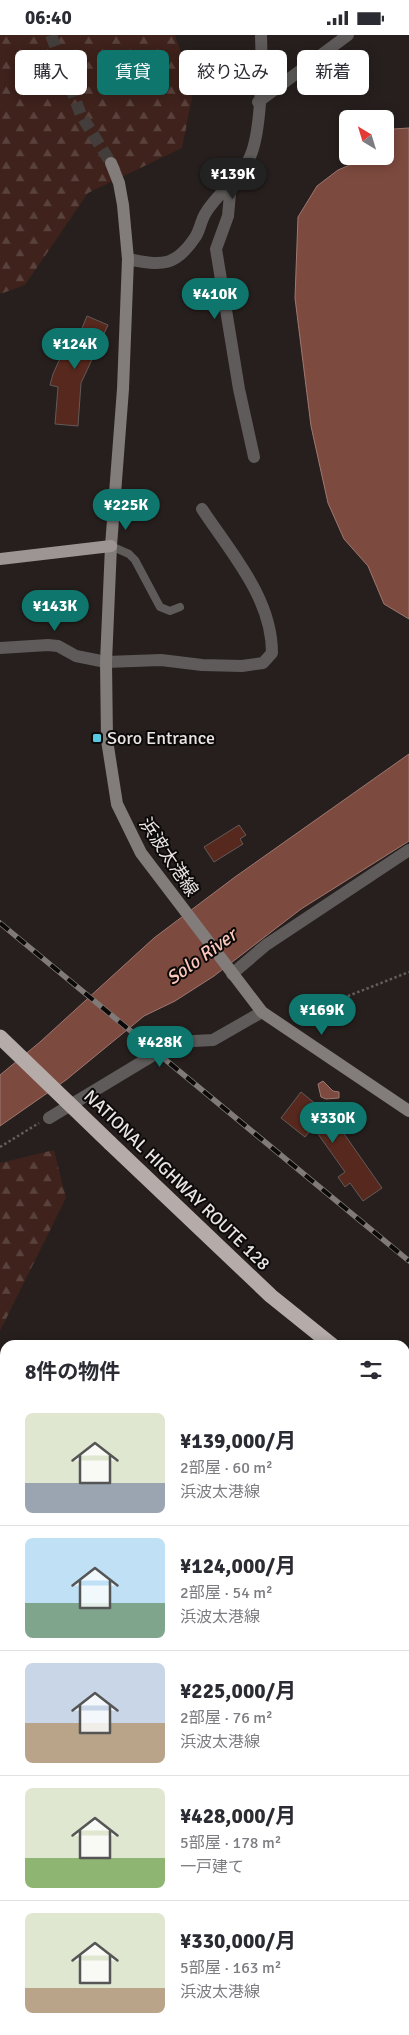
<!DOCTYPE html>
<html lang="ja">
<meta charset="utf-8">
<style>
:root{--surface:#fff;--page:#f7f7f7;--text:#2b2b33;--muted:#7c7c81;--line:#e1e1e2;--accent:#0f766e}
body{margin:0;font-family:Signika,"Noto Sans JP",sans-serif;background:var(--page);color:var(--text);height:100vh;display:flex;flex-direction:column;font-size:19px;white-space:nowrap}
*{box-sizing:border-box;margin:0}
p{font-size:16px;color:var(--muted)}
.icon{flex:none;width:28px;height:28px;fill:none;stroke:currentColor;stroke-width:2;stroke-linecap:round;stroke-linejoin:round}
.map{position:relative;flex:1;overflow:hidden}
.drawer{position:absolute;left:0px;top:1305px;width:410px;height:695px;display:flex;flex-direction:column;background:var(--surface);border-radius:15px 15px 0 0;box-shadow:0 2px 12px #0003}
.drawer>*{flex:none}
.guide{position:absolute;left:15px;top:15px;width:380px;height:45px;display:flex;gap:10px}
.needle{width:32px;rotate:322deg}
.fabs{position:absolute;left:339px;top:75px;display:grid;gap:10px}
.fabs a{display:grid;place-items:center;width:55px;height:55px;border-radius:8px;background:var(--surface);box-shadow:0 2px 12px #0003;font-size:25px}
.price{position:absolute;translate:-50% -42px;padding:0 11px;border-radius:18px;background:var(--accent);color:#fff;font-size:16px;line-height:32px;filter:drop-shadow(0 1px 2px #0008)}
.price::after{content:'';position:absolute;left:50%;top:30px;width:15px;height:11px;margin-left:-8px;background:inherit;clip-path:polygon(0 0,100% 0,50% 100%)}
.price.selected{background:#222;color:#fff}
ul{padding:0;list-style:none}
li{display:flex;align-items:center;gap:15px;height:125px;padding:0 25px}
li+li{border-top:1px solid var(--line)}
li span{display:grid;place-items:center;flex:none;width:140px;height:100px;border-radius:8px;color:#555}
li>.icon{margin-inline-start:auto}
span .icon{width:60px;height:60px;fill:#fffc;stroke-width:1}
li b{font-size:21px}
h2{display:flex;justify-content:space-between;align-items:center;height:60px;padding:0 25px;font-size:21px}
.pill{padding:0 18px;border-radius:8px;background:var(--surface);box-shadow:0 2px 12px #0003;font-size:18px;line-height:45px}
.pill.selected{background:var(--accent);color:#fff}
.status{display:flex;justify-content:space-between;align-items:center;height:35px;padding:0 25px;background:var(--surface);direction:ltr}
.status svg{height:14px;fill:currentColor}
.map>svg:first-child{display:block}
.forest{fill:url(#forest-firs)}
.water{fill:#7d4a3f;stroke:#9e7870}
.building{fill:#57281d;stroke:#635a58}
.lines{fill:none;stroke-linecap:round;stroke-linejoin:round}
.secondary-tunnel{stroke:#433d3b;stroke-width:12;stroke-dasharray:12 6;stroke-linecap:butt}
.path{stroke:#635d5b;stroke-width:2.5;stroke-dasharray:2.5 2.5;stroke-linecap:butt}
.lane{stroke:#5e5b5a;stroke-width:8}
.street{stroke:#5e5b5a;stroke-width:12}
.secondary{stroke:#827c7a;stroke-width:12}
.primary{stroke:#9d9593;stroke-width:12}
.highway{stroke:#b5acaa;stroke-width:15}
.rail-casing{stroke:#807a79;stroke-width:5.5}
.rail{stroke:#0c0909;stroke-width:4;stroke-dasharray:11;stroke-linecap:butt}
.highway-bridge{stroke:#b5acaa;stroke-width:15}
.poi-dot{fill:#56c9e1;stroke:#0c0909;stroke-width:2}
.labels{text-anchor:middle;stroke-width:4;stroke-linejoin:round;paint-order:stroke}
.poi-label{font-size:18px;fill:#eae5e4;stroke:#0c0909;text-anchor:start}
.street-label{font-size:18px;fill:#eae5e4;stroke:#0c0909}
.water-label{font-size:19px;font-style:italic;fill:#fac7ba;stroke:#0c0909}
</style>
<div class="status"><b>06:40</b><svg viewBox="0 0 49 12"><path d="M0 12V9h3v3zM5 12V6h3v6zM10 12V3h3v9zM15 12V0h3v12zM26 1h20v11H26zM47 4h2v5h-2z"/></svg></div>
<div class="map">
<svg width="409" height="2000" viewBox="0 0 409 2000">
<defs>
<pattern id="forest-firs" width="22" height="20" patternUnits="userSpaceOnUse" patternTransform="scale(1.25)"><rect width="22" height="20" fill="#3e221b"/><path d="M5 1l3.5 6h-7zM16 11l3.5 6h-7z" fill="#5a423c"/></pattern>
</defs>
<rect width="100%" height="100%" fill="#261f1d"/>
<g class="forest">
<polygon points="0,0 175,0 194,53 182,113 88,158 25,250 0,259"/>
<polygon points="54,1115 66,1163 0,1296 0,1128"/>
<polygon points="0,1337 5,1344 5,1555 0,1553"/>
<polygon points="409,1732 409,2000 122,2000 126,1995 405,1995 405,1733"/>
</g>
<g class="water">
<polygon points="409,93 409,584 384,569 368,531 344,504 328,468 311,391 295,263 298,182 317,151 338,135 371,121 385,121 385,104 393,94"/>
<polygon points="409,719 409,806 301,874 214,941 175,966 144,981 66,1045 0,1091 0,1040 40,1007 154,903 235,842"/>
<polygon points="323,1046 333,1056 339,1057 339,1063 326,1064 321,1062 318,1049"/>
</g>
<g class="building">
<polygon points="87,281 108,290 81,348 78,391 55,389 58,352 50,350 53,339 73,295 80,298"/>
<polygon points="239,790 246,800 240,804 243,809 214,827 204,812"/>
<polygon points="301,1057 333,1083 382,1153 363,1166 350,1148 345,1152 338,1142 345,1137 313,1092 305,1102 281,1083"/>
</g>
<g class="lines">
<polyline class="secondary-tunnel" points="51,0 81,80 111,128"/>
<g class="path">
<polyline points="292,983 409,937"/>
<polyline points="0,1112 39,1088"/>
<polyline points="405,1450 409,1448"/>
</g>
<g class="lane">
<polyline points="111,511 129,519 135,525 160,572 170,576 180,572"/>
<polyline points="0,1782 5,1789"/>
<polyline points="0,1877 5,1877"/>
</g>
<g class="street">
<polyline points="258,67 348,0"/>
<polyline points="231,147 228,181 216,214 239,354 254,422"/>
<path d="M128,224C162,231 176,232 196,201C200,194 201,186 205,179C217,158 240,144 250,122C262,95 262,30 261,0"/>
<path d="M0,613L48,610L58,611L76,621L106,627L161,625L202,630L242,631L263,628L272,618C272,563 231,518 202,474"/>
<polyline points="232,939 266,910 409,815"/>
<polyline points="49,1083 175,1007 213,1005 262,977"/>
</g>
<g class="secondary">
<polyline points="111,128 119,148 123,170 128,224 123,354 111,511 106,627 107,705 117,769 141,818 262,977 409,1076"/>
<polyline points="0,1932 5,1929"/>
</g>
<polyline class="primary" points="0,524 111,511"/>
<g class="highway">
<polyline points="110,1108 271,1261 332,1310"/>
<polyline points="405,1367 409,1370"/>
</g>
<defs>
<polyline id="rail" points="0,888 409,1226"/>
</defs>
<use href="#rail" class="rail-casing"/>
<use href="#rail" class="rail"/>
<polyline class="highway-bridge" points="0,1002 110,1108"/>
</g>
<rect class="poi-dot" x="92" y="698" width="10" height="10" rx="2.5"/>
<g class="labels">
<g class="poi-label">
<text x="107" y="709">Soro Entrance</text>
</g>
<g class="street-label">
<text transform="translate(169 822) rotate(56)" y="6">浜波太港線</text>
<text transform="translate(177 1145) rotate(44)" y="6">NATIONAL HIGHWAY ROUTE 128</text>
</g>
<g class="water-label">
<text transform="translate(201 921) rotate(-36)" y="7">Solo River</text>
</g>
</g>
</svg>
<div class="fabs">
<a><svg class="needle" viewBox="-14 -14 28 28"><path d="M0-13l5 13h-10z" fill="#e53935"/><path d="M0 13l5-13h-10z" fill="#7c7c81"/></svg></a>
</div>
<b class="price selected" style="left:233px;top:165px">¥139K</b>
<b class="price" style="left:215px;top:285px">¥410K</b>
<b class="price" style="left:75px;top:335px">¥124K</b>
<b class="price" style="left:126px;top:496px">¥225K</b>
<b class="price" style="left:55px;top:597px">¥143K</b>
<b class="price" style="left:322px;top:1001px">¥169K</b>
<b class="price" style="left:160px;top:1033px">¥428K</b>
<b class="price" style="left:333px;top:1109px">¥330K</b>
<div class="guide">
<a class="pill">購入</a>
<a class="pill selected">賃貸</a>
<a class="pill">絞り込み</a>
<a class="pill">新着</a>
</div>
<section class="drawer">
<h2>8件の物件<svg class="icon" aria-label="filters" viewBox="0 0 24 24"><path d="M4 7h16M4 17h16"/><circle cx="9" cy="7" r="2"/><circle cx="15" cy="17" r="2"/></svg></h2>
<ul>
<li><span style="background:linear-gradient(#dfe7d0 70%,#9aa5b1 0)"><svg class="icon" aria-label="home" viewBox="0 0 24 24"><path d="M3 11l9-7 9 7M6 9v11h12V9"/></svg></span><div><b>¥139,000/月</b><p>2部屋 · 60 m²</p><p>浜波太港線</p></div></li>
<li><span style="background:linear-gradient(#bfe0f5 65%,#7fa58c 0)"><svg class="icon" aria-label="home" viewBox="0 0 24 24"><path d="M3 11l9-7 9 7M6 9v11h12V9"/></svg></span><div><b>¥124,000/月</b><p>2部屋 · 54 m²</p><p>浜波太港線</p></div></li>
<li><span style="background:linear-gradient(#c9d6e8 60%,#b9a48a 0)"><svg class="icon" aria-label="home" viewBox="0 0 24 24"><path d="M3 11l9-7 9 7M6 9v11h12V9"/></svg></span><div><b>¥225,000/月</b><p>2部屋 · 76 m²</p><p>浜波太港線</p></div></li>
<li><span style="background:linear-gradient(#dfe7d0 70%,#8fb573 0)"><svg class="icon" aria-label="home" viewBox="0 0 24 24"><path d="M3 11l9-7 9 7M6 9v11h12V9"/></svg></span><div><b>¥428,000/月</b><p>5部屋 · 178 m²</p><p>一戸建て</p></div></li>
<li><span style="background:linear-gradient(#dfe7d0 75%,#b9a48a 0)"><svg class="icon" aria-label="home" viewBox="0 0 24 24"><path d="M3 11l9-7 9 7M6 9v11h12V9"/></svg></span><div><b>¥330,000/月</b><p>5部屋 · 163 m²</p><p>浜波太港線</p></div></li>
</ul>
</section>
</div>
